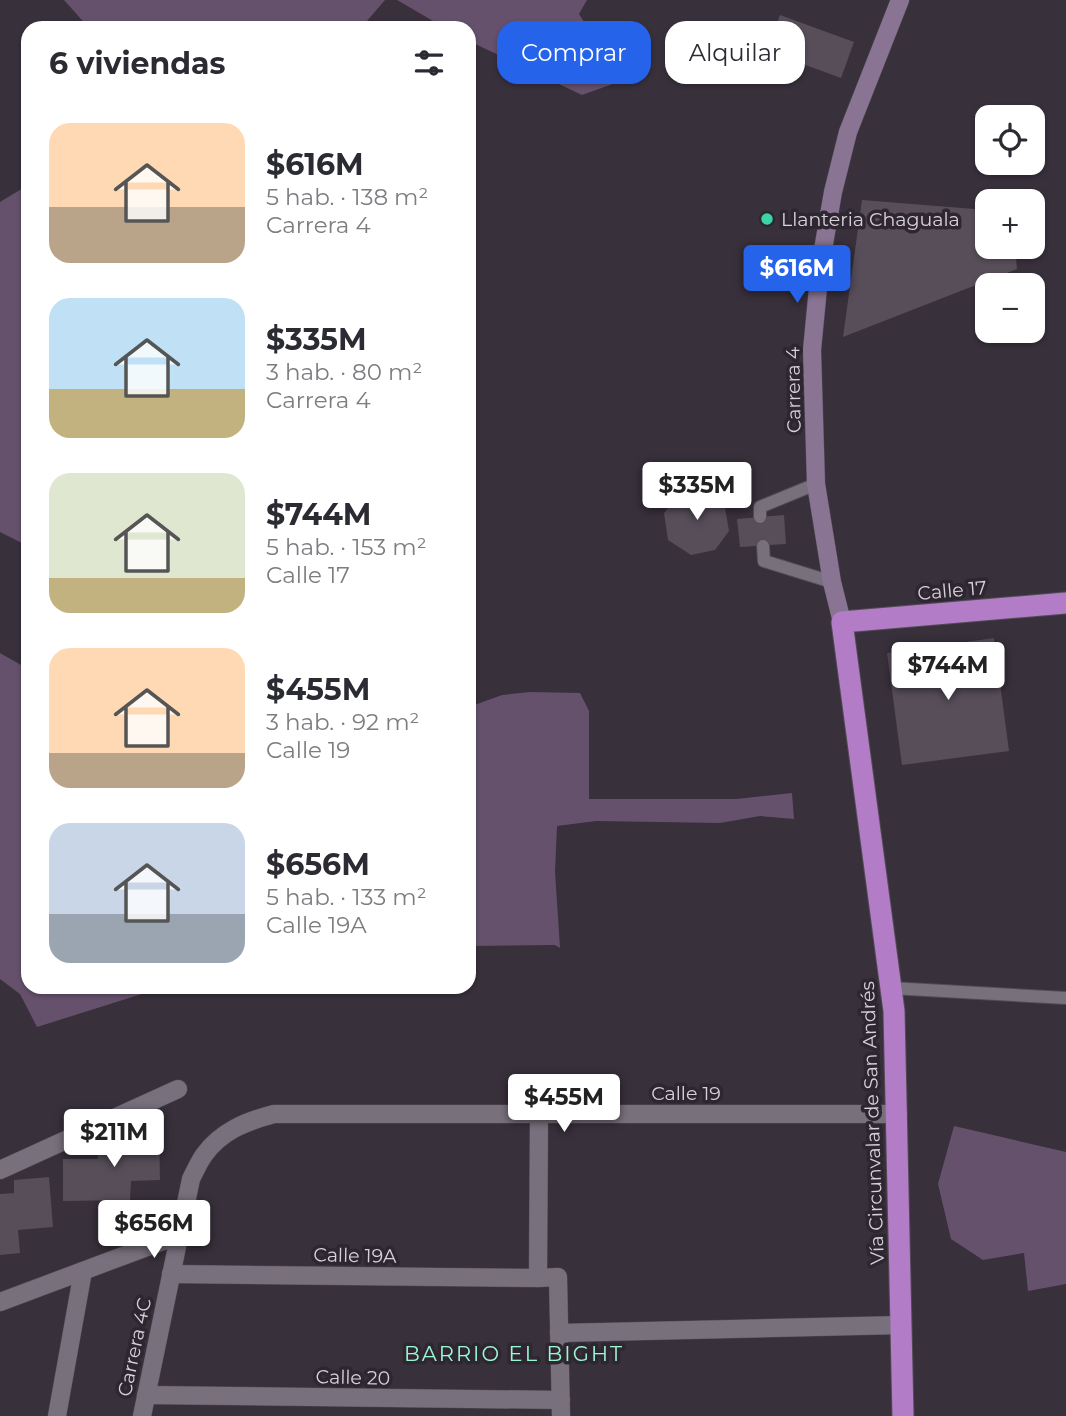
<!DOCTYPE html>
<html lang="es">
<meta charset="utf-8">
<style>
:root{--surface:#fff;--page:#f2f2f3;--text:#2b2b33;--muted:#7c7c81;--accent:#2563eb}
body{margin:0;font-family:Montserrat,sans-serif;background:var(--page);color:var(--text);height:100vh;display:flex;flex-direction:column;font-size:26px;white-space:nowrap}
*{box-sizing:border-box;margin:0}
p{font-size:23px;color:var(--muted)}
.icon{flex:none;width:38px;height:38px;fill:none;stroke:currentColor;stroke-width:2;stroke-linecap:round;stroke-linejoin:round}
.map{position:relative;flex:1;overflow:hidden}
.side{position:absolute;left:21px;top:21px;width:455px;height:973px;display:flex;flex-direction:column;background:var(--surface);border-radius:21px;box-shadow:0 2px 5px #0004}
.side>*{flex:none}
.hud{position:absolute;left:497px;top:21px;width:464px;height:63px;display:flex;gap:14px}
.tools{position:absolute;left:975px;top:105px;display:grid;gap:14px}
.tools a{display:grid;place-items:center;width:70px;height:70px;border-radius:14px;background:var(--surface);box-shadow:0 2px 5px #0004;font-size:35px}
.price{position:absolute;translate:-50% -60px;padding:0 16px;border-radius:7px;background:#fff;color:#222;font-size:23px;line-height:46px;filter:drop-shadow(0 2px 4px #0008)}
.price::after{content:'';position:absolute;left:50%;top:42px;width:21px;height:16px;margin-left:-10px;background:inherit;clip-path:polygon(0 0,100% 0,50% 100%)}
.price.active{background:var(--accent);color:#fff}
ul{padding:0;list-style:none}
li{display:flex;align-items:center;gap:21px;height:175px;padding:0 28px}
li span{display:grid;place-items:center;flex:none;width:196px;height:140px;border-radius:21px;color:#555}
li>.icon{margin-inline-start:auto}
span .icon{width:84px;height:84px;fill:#fffc;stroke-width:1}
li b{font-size:30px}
h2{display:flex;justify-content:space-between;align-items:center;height:84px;padding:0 28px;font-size:30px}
.tag{padding:0 24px;border-radius:21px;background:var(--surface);box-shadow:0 2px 5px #0004;font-size:24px;line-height:63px}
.tag.active{background:var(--accent);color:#fff}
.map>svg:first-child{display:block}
.green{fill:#66516d}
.building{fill:#574e5a}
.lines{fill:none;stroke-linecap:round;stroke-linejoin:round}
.lane-casing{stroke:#534c55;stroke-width:14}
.street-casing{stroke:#534c55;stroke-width:19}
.secondary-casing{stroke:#534c55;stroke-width:19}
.highway-casing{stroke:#534c55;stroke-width:23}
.lane{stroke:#79707d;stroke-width:12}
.street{stroke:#79707d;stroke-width:18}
.secondary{stroke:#8a7493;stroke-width:18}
.highway{stroke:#b37cc6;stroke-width:21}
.poi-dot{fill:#3bd4a4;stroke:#2e2631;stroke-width:2.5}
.labels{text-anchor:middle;stroke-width:7;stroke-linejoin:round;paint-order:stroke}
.poi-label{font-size:19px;fill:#d7d1d8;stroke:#2e2631;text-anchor:start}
.street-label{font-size:19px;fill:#d7d1d8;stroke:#2e2631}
.neighbourhood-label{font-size:21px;letter-spacing:2px;fill:#9cf6d2;stroke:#2e2631}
</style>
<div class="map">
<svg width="1066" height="1416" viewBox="0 0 1066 1416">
<rect width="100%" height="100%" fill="#38303b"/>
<g class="green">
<polygon points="64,0 385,0 361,28 89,28"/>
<polygon points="397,0 587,0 579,14 621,81 582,95 469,41 469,28 445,28"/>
<polygon points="28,185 28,546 0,532 0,202"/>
<polygon points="0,653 28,669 28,987 164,987 37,1027 20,994 0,979"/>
<polygon points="530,692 580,693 589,711 589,799 736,799 792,793 794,819 760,816 720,823 596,821 557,826 555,872 560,948 555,945 469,946 469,707 502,695"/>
<polygon points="954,1126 1066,1152 1066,1284 1028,1291 1024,1253 983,1260 951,1239 938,1184"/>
</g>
<g class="building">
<polygon points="780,15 854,42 841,78 767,51"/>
<polygon points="862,200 987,210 987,247 1015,247 1017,269 843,337"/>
<polygon points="707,489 724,502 729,531 715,550 691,555 668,540 664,513 681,492"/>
<polygon points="784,515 786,544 740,547 737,519"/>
<polygon points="994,638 1009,751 902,765 887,653"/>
<polygon points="159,1128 160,1180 131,1181 130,1200 63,1201 63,1159 98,1159 97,1147 130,1146 129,1129"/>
<polygon points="49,1177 53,1227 18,1230 20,1253 0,1255 0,1194 14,1193 14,1180"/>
</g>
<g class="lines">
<defs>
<g id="lane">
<polyline points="760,517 760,507 816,484"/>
<polyline points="763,546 764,561 832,582"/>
<polyline points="891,988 1066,998"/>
</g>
<g id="street">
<polyline points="539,1114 538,1278 558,1277 561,1416"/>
<polyline points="0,1170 178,1089"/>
<polyline points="171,1274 538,1278"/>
<polyline points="0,1302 179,1235"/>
<polyline points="559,1333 901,1325"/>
<polyline points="146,1395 561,1400"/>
<polyline points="57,1416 83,1271"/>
<path d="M142,1416L191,1179C195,1171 199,1162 204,1155C221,1131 247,1121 274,1114H898"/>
</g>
<polyline id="secondary" points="842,622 832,582 816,484 812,350 820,267 833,192 848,132 900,0"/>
<polyline id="highway" points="903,1416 894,1011 842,622 1066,603"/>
</defs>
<use href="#lane" class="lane-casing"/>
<use href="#street" class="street-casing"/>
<use href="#secondary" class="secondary-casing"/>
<use href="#highway" class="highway-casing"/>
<use href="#lane" class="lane"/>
<use href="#street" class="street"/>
<use href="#secondary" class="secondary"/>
<use href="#highway" class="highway"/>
</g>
<circle class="poi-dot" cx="767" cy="219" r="7"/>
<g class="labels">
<g class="poi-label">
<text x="781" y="226">Llanteria Chaguala</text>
</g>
<g class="street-label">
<text transform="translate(793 390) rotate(-91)" y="7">Carrera 4</text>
<text transform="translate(952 590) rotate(-5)" y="7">Calle 17</text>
<text x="686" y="1100">Calle 19</text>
<text transform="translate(872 1123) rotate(-92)" y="7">Vía Circunvalar de San Andrés</text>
<text transform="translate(355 1255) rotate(1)" y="7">Calle 19A</text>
<text transform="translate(134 1347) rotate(-78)" y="7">Carrera 4C</text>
<text transform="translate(353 1377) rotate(1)" y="7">Calle 20</text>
</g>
<g class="neighbourhood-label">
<text x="514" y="1361">BARRIO EL BIGHT</text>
</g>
</g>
</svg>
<div class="tools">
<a><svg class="icon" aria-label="locate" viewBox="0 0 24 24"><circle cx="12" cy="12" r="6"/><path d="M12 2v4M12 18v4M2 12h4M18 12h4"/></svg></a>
<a>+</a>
<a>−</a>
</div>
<b class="price active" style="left:797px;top:305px">$616M</b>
<b class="price" style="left:697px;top:522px">$335M</b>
<b class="price" style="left:948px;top:702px">$744M</b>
<b class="price" style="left:564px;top:1134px">$455M</b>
<b class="price" style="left:114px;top:1169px">$211M</b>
<b class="price" style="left:154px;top:1260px">$656M</b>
<div class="hud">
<a class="tag active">Comprar</a>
<a class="tag">Alquilar</a>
</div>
<section class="side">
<h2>6 viviendas<svg class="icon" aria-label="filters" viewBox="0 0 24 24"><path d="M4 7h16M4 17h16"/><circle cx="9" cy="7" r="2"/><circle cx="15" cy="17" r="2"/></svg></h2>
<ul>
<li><span style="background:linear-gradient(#ffd9b3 60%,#b9a48a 0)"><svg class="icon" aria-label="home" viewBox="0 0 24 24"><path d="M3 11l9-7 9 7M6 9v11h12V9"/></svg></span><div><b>$616M</b><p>5 hab. · 138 m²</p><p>Carrera 4</p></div></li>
<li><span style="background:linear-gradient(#bfe0f5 65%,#c2b280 0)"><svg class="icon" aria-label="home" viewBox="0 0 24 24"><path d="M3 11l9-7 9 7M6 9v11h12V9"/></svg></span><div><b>$335M</b><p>3 hab. · 80 m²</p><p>Carrera 4</p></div></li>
<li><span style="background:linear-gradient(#dfe7d0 75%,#c2b280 0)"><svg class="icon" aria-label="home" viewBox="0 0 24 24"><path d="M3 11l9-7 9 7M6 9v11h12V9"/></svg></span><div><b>$744M</b><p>5 hab. · 153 m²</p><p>Calle 17</p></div></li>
<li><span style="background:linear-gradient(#ffd9b3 75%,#b9a48a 0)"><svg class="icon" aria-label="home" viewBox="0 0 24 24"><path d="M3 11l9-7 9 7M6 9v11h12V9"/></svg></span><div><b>$455M</b><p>3 hab. · 92 m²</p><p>Calle 19</p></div></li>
<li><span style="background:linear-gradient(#c9d6e8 65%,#9aa5b1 0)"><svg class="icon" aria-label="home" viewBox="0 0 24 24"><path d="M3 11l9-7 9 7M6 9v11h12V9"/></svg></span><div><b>$656M</b><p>5 hab. · 133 m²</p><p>Calle 19A</p></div></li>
</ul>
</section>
</div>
